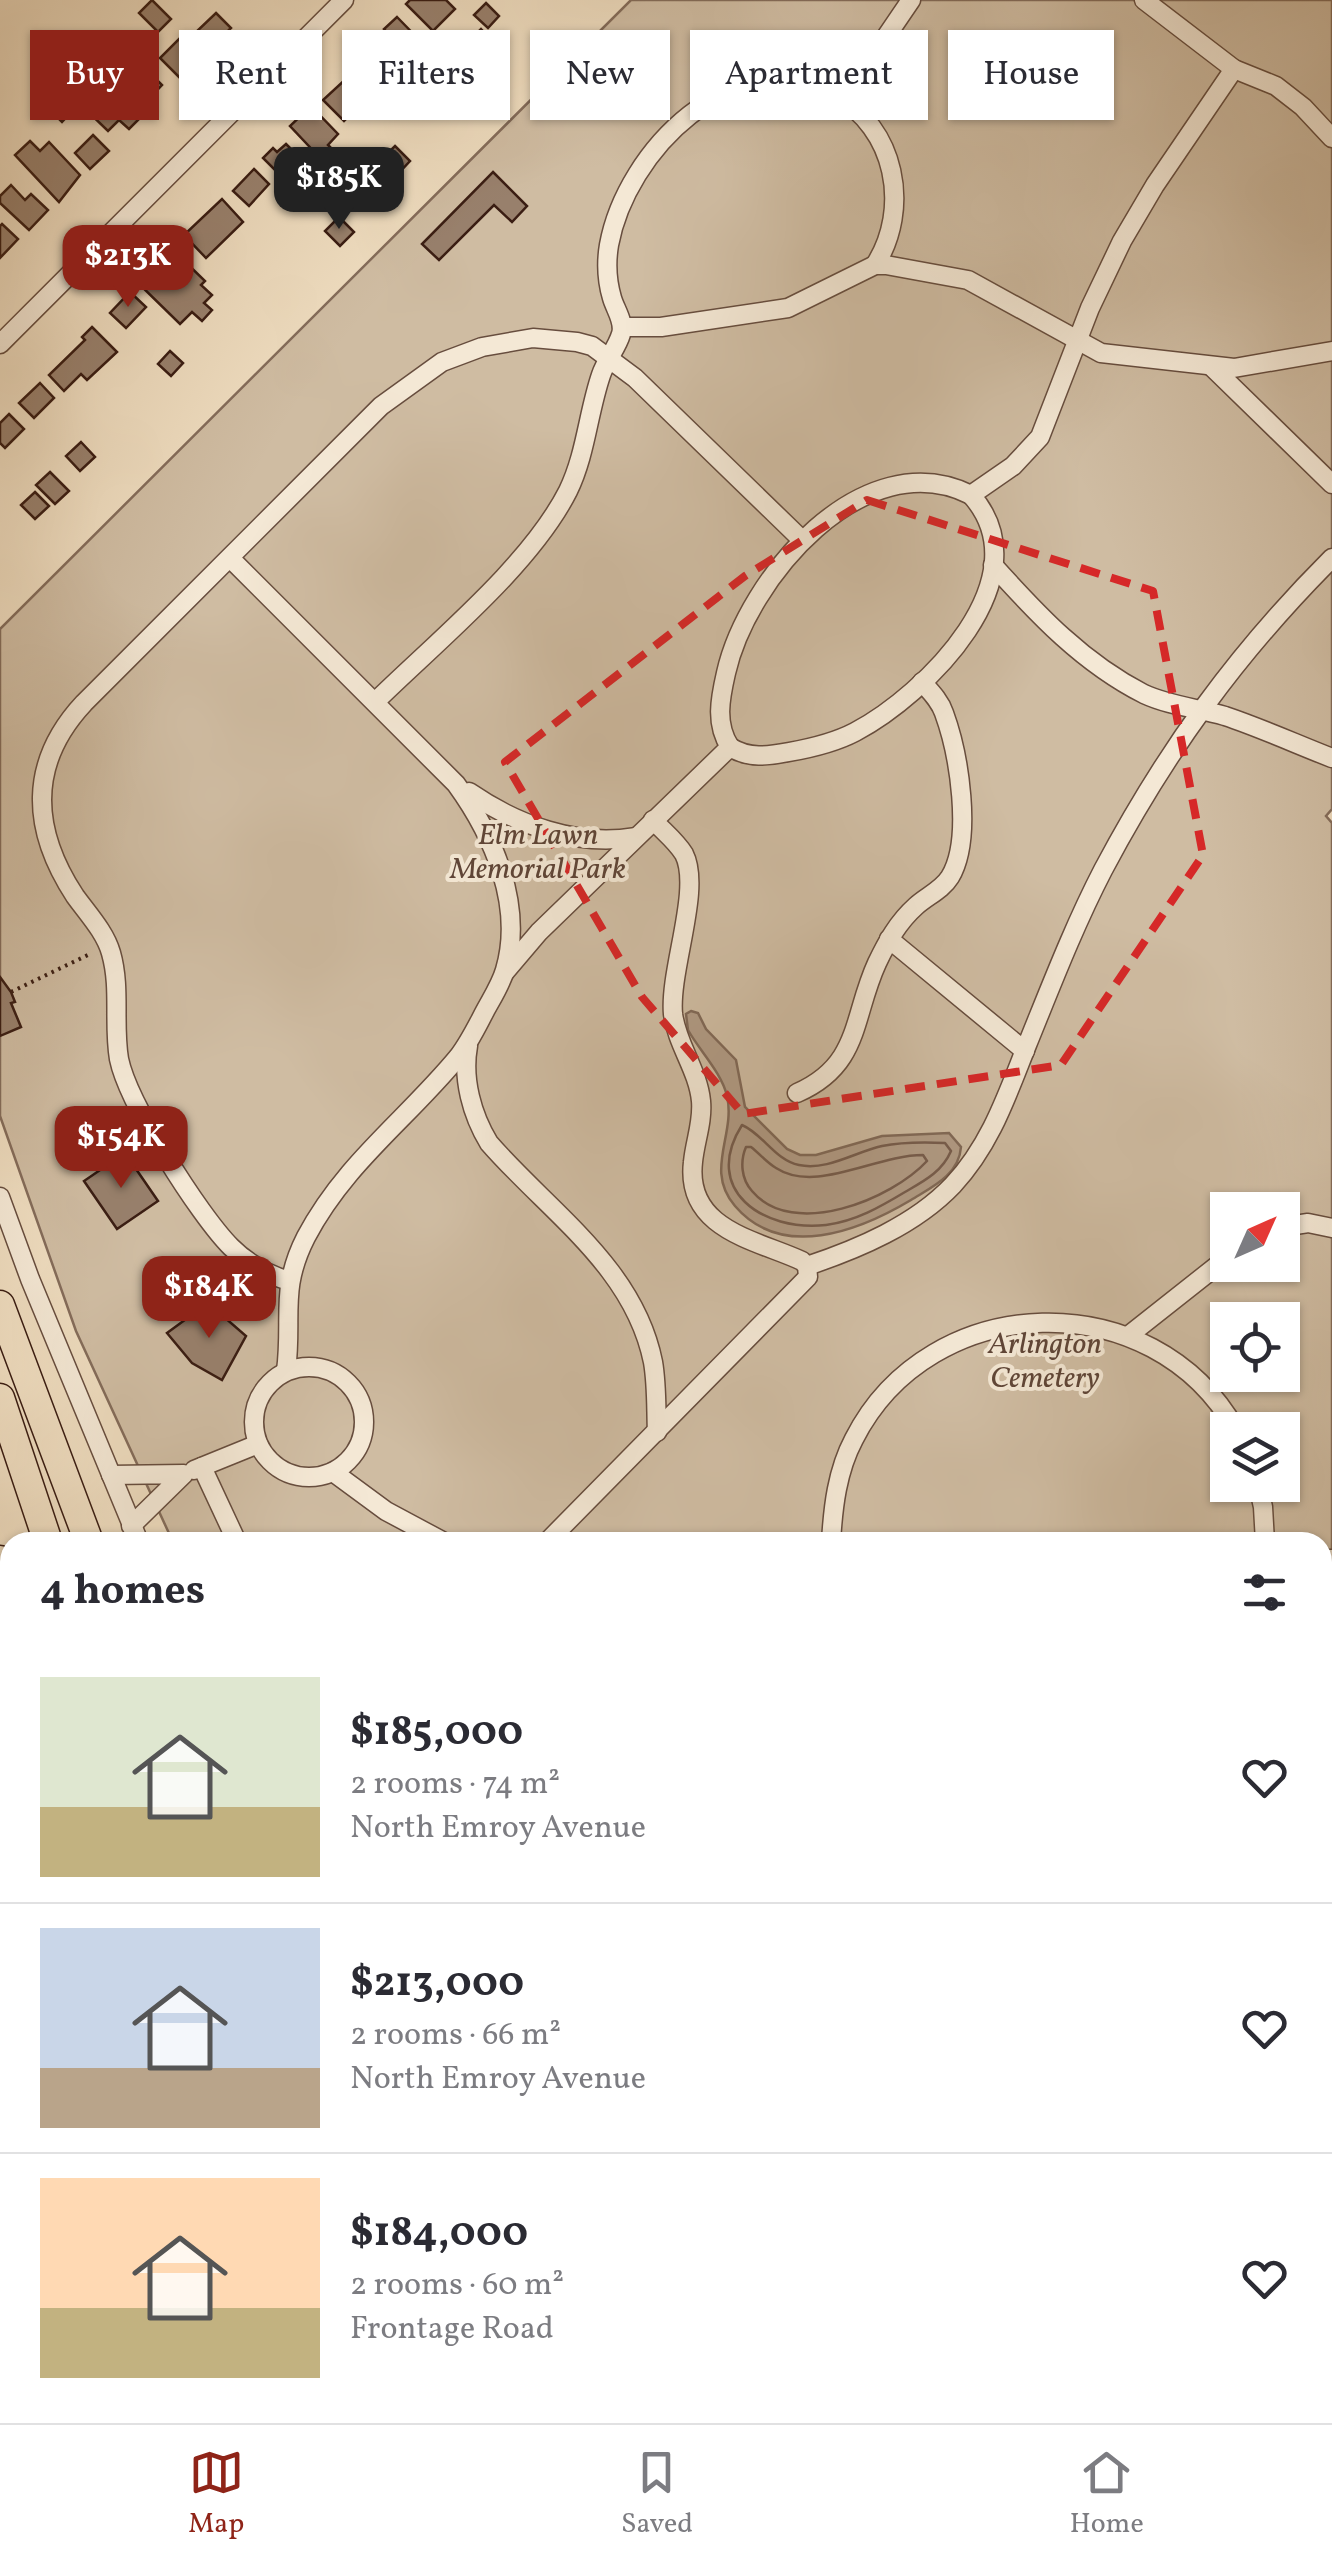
<!DOCTYPE html>
<meta charset="utf-8">
<style>
:root{--surface:#fff;--page:#f2f2f3;--text:#2b2b33;--muted:#7c7c81;--line:#e1e1e2;--accent:#8f2418}
body{margin:0;font-family:Vollkorn,serif;background:var(--page);color:var(--text);height:100vh;display:flex;flex-direction:column;font-size:38px;white-space:nowrap}
*{box-sizing:border-box;margin:0}
p{font-size:32px;color:var(--muted)}
.icon{flex:none;width:55px;height:55px;fill:none;stroke:currentColor;stroke-width:2;stroke-linecap:round;stroke-linejoin:round}
.map{position:relative;flex:1;overflow:hidden}
.sheet{position:absolute;left:0px;top:1532px;width:1332px;height:892px;display:flex;flex-direction:column;background:var(--surface);border-radius:30px 30px 0 0;box-shadow:0 2px 8px #0004}
.sheet>*{flex:none}
.top-card{position:absolute;left:30px;top:30px;width:1272px;height:90px;display:flex;gap:20px}
.needle{width:65px;rotate:45deg}
.fabs{position:absolute;left:1210px;top:1192px;display:grid;gap:20px}
.fabs a{display:grid;place-items:center;width:90px;height:90px;border-radius:0px;background:var(--surface);box-shadow:0 2px 8px #0004;font-size:50px}
.price{position:absolute;translate:-50% -85px;padding:0 22px;border-radius:20px;background:var(--accent);color:#fff;font-size:32px;line-height:65px;filter:drop-shadow(0 2px 5px #0008)}
.price::after{content:'';position:absolute;left:50%;top:60px;width:30px;height:22px;margin-left:-15px;background:inherit;clip-path:polygon(0 0,100% 0,50% 100%)}
.price.current{background:#222;color:#fff}
ul{padding:0;list-style:none}
li{display:flex;align-items:center;gap:30px;height:250px;padding:0 40px}
li+li{border-top:2px solid var(--line)}
li span{display:grid;place-items:center;flex:none;width:280px;height:200px;border-radius:0px;color:#555}
li>.icon{margin-inline-start:auto}
span .icon{width:120px;height:120px;fill:#fffc;stroke-width:1}
li b{font-size:42px}
h2{display:flex;justify-content:space-between;align-items:center;height:120px;padding:0 40px;font-size:42px}
.chip{padding:0 35px;border-radius:0px;background:var(--surface);box-shadow:0 2px 8px #0004;font-size:35px;line-height:90px}
.chip.current{background:var(--accent);color:#fff}
.menu{display:flex;justify-content:space-around;align-items:center;height:140px;border-top:2px solid var(--line);background:var(--surface);font-size:28px;color:var(--muted)}
.menu a{display:grid;justify-items:center;gap:5px}
.menu .current{color:var(--accent)}
.map>svg:first-child{display:block}
.green{fill:#cfbca2;stroke:#846c5a;stroke-width:2.5;fill-rule:evenodd}
.water{fill:#b19b85;stroke:#816957;stroke-width:2.5}
.lines{fill:none;stroke-linecap:round;stroke-linejoin:round}
.shore{stroke:#765c4c;stroke-width:2.5}
.building{fill:#98806c;stroke:#3a1d13;stroke-width:2.5}
.minor-casing{stroke:#674d3e;stroke-width:21}
.major-casing{stroke:#3a1d13;stroke-width:26}
.highway-casing{stroke:#3a1d13;stroke-width:31}
.path{stroke:#3a1d13;stroke-width:4;stroke-dasharray:2.5 5;stroke-linecap:butt}
.minor{stroke:#f4e8d5;stroke-width:18}
.major{stroke:#eedcbf;stroke-width:22}
.highway{stroke:#eedcbf;stroke-width:28}
.marked{fill:none;stroke:#d62828;stroke-width:8;stroke-dasharray:20 12;stroke-linejoin:round}
.labels{text-anchor:middle;stroke-width:8;stroke-linejoin:round;paint-order:stroke}
.park-label{font-size:30px;font-style:italic;fill:#5f4537;stroke:#f4e8d5}
</style>
<div class="map">
<svg width="1332" height="2423" viewBox="0 0 1332 2423">
<rect width="100%" height="100%" fill="#eedcbf"/>
<filter id="stains"><feTurbulence type="fractalNoise" baseFrequency=".002" numOctaves="4"/><feColorMatrix values="0 0 0 0 .2 0 0 0 0 .09 0 0 0 0 .02 0 0 0 .5 -.17"/></filter>
<radialGradient id="worn" r=".72"><stop offset=".6" stop-color="#630" stop-opacity="0"/><stop offset="1" stop-color="#630" stop-opacity=".3"/></radialGradient>
<path class="green" d="M631,0H1332V809L1326,816L1332,823V2423H563L559,2415H1322V1542H173L76,1331L0,1116V629ZM1228,1210H1282V1265H1228ZM1228,1320H1282V1375H1228ZM1228,1430H1282V1485H1228Z"/>
<path class="water" d="M691,1011L698,1013L706,1029L736,1060L745,1107L787,1149L800,1155H816L882,1136L949,1133L961,1147C959,1175 932,1187 911,1200C859,1231 782,1261 735,1206C704,1170 736,1135 727,1096C722,1073 699,1050 688,1030L686,1014Z"/>
<g class="lines">
<g class="shore">
<path d="M742,1125C763,1134 775,1160 799,1165C827,1171 855,1152 882,1146C902,1142 924,1142 945,1143L951,1151C942,1172 924,1181 905,1192C880,1207 856,1221 826,1225C763,1232 701,1190 742,1125Z"/>
<path d="M746,1147H751C760,1154 767,1163 776,1168C816,1194 875,1155 923,1155L927,1161C892,1199 793,1240 752,1191C741,1179 740,1161 746,1147Z"/>
</g>
</g>
<g class="building">
<polygon points="152,0 171,19 158,32 139,13"/>
<polygon points="410,0 446,0 455,9 433,31 406,4"/>
<polygon points="486,3 499,16 488,28 474,15"/>
<polygon points="216,13 231,28 210,49 195,33"/>
<polygon points="397,17 432,53 419,66 384,29"/>
<polygon points="481,29 495,44 481,57 468,42"/>
<polygon points="121,34 135,48 121,62 107,47"/>
<polygon points="180,38 203,61 181,79 160,58"/>
<polygon points="369,50 401,81 383,99 351,68"/>
<polygon points="146,69 162,85 144,104 122,82 133,71 139,76"/>
<polygon points="100,73 142,116 129,129 119,120 108,131 77,101 94,87 90,83"/>
<polygon points="348,77 374,104 364,113 358,107 344,121 323,100"/>
<polygon points="467,77 480,90 467,103 454,90"/>
<polygon points="414,82 430,98 415,112 400,96"/>
<polygon points="56,91 74,109 62,122 44,104"/>
<polygon points="311,106 338,134 328,145 334,151 323,161 290,126"/>
<polygon points="93,135 109,151 90,169 75,153"/>
<polygon points="30,141 40,151 49,142 80,175 59,202 15,155"/>
<polygon points="286,144 303,161 284,179 263,158 273,148 277,152"/>
<polygon points="395,146 410,161 395,177 380,161"/>
<polygon points="372,162 390,180 376,195 357,176"/>
<polygon points="254,169 269,184 249,206 233,191"/>
<polygon points="493,172 527,206 512,222 494,205 439,260 422,244"/>
<polygon points="11,185 25,200 31,194 48,210 29,230 0,203 0,196"/>
<polygon points="222,199 243,222 206,258 184,235"/>
<polygon points="339,217 354,232 340,246 325,231"/>
<polygon points="2,224 18,239 0,258 0,226"/>
<polygon points="171,248 205,281 201,285 212,295 204,303 212,310 202,321 192,312 180,324 138,283"/>
<polygon points="130,292 146,307 126,328 110,313"/>
<polygon points="92,327 117,352 87,380 81,374 64,391 49,375 85,340 82,337"/>
<polygon points="170,351 183,363 171,376 158,364"/>
<polygon points="40,383 54,398 34,418 19,403"/>
<polygon points="9,414 24,429 5,448 0,443 0,423"/>
<polygon points="81,442 95,457 80,471 66,456"/>
<polygon points="50,472 69,491 55,504 36,485"/>
<polygon points="35,492 49,506 35,519 21,505"/>
<polygon points="0,977 11,992 15,1002 11,1003 21,1027 0,1036"/>
<polygon points="125,1153 158,1201 117,1229 84,1181"/>
<polygon points="208,1303 246,1336 222,1380 192,1363 167,1333"/>
</g>
<g class="lines">
<defs>
<g id="minor">
<polyline points="1144,0 1234,69 1276,86 1303,107 1332,138"/>
<polyline points="843,100 911,0"/>
<polyline points="622,327 661,327 788,308 875,265 886,265 968,280 1101,353 1234,368 1332,351"/>
<polyline points="0,344 344,0"/>
<polyline points="1211,366 1332,484"/>
<path d="M230,558L456,784C493,835 524,905 505,970C501,984 492,998 485,1011C477,1026 469,1043 458,1057C406,1120 345,1163 306,1237C279,1290 293,1317 286,1371"/>
<path d="M993,565C1038,615 1083,663 1144,694C1170,706 1198,708 1225,716C1261,728 1296,744 1332,758"/>
<path d="M375,702C436,642 530,566 568,491C586,454 588,413 601,375C606,360 617,348 621,334C625,322 615,309 612,298C607,281 606,263 609,245C626,151 733,42 834,95C896,127 911,209 875,265"/>
<path d="M730,747C715,724 720,699 726,673C747,579 863,441 971,495"/>
<path d="M469,792C517,825 577,847 635,837"/>
<polyline points="889,939 1025,1051"/>
<path d="M505,972L539,932L730,747C749,759 768,756 789,752C812,748 834,743 855,732C925,695 1045,578 971,495L1013,466L1040,437L1090,308L1122,241L1155,185L1234,69"/>
<path d="M468,1046C462,1079 472,1115 489,1143C549,1212 634,1267 653,1362C657,1385 656,1409 657,1432"/>
<path d="M797,1093C861,1065 852,1017 877,963C887,942 898,922 916,906C927,896 942,890 950,877C973,839 959,754 944,713C940,701 931,692 922,682"/>
<polyline points="0,1197 30,1279 139,1542"/>
<polyline points="1282,1227 1308,1223 1332,1228"/>
<path d="M807,1266C858,1249 915,1225 953,1185C991,1144 1007,1095 1027,1045C1051,986 1074,926 1103,870C1166,751 1237,653 1332,558"/>
<path d="M289,1281C266,1274 248,1264 231,1247C199,1215 128,1103 119,1059C113,1024 121,988 111,953C105,932 88,914 75,896C31,829 28,763 84,703L381,406L442,362L482,347L533,338L577,342L592,346L635,378L802,540"/>
<polyline points="1128,1336 1228,1257"/>
<circle cx="309" cy="1422" r="55"/>
<polyline points="202,1467 237,1542"/>
<polyline points="194,1470 258,1444"/>
<polyline points="333,1472 386,1511 444,1542"/>
<polyline points="111,1475 184,1474 131,1526"/>
<polyline points="1258,1485 1263,1507 1265,1542"/>
<path d="M547,1542L808,1277L807,1266L802,1261C757,1240 685,1230 693,1162C695,1141 703,1122 701,1101C698,1070 677,1045 673,1014C669,970 702,889 684,854C676,841 663,831 653,820"/>
<path d="M831,1542C833,1507 837,1471 854,1439C930,1289 1153,1282 1236,1430"/>
<polyline points="1322,1559 1332,1559"/>
<polyline points="1322,2165 1332,2173"/>
<polyline points="1322,2314 1332,2305"/>
<polyline points="549,2415 552,2423"/>
<polyline points="685,2415 688,2423"/>
<polyline points="1019,2415 1027,2423"/>
<polyline points="1213,2423 1221,2415"/>
</g>
<polyline id="major" points="31,2415 39,2423"/>
<g id="highway">
<polyline points="0,1305 89,1542"/>
<polyline points="0,1398 48,1542"/>
<polyline points="0,1560 10,1593"/>
<polyline points="0,2042 10,2044"/>
<polyline points="0,2375 10,2388"/>
<polyline points="103,2415 103,2423"/>
<polyline points="140,2415 140,2423"/>
<polyline points="195,2415 196,2423"/>
<polyline points="489,2415 492,2423"/>
<polyline points="521,2415 525,2423"/>
<polyline points="223,2423 227,2415"/>
</g>
</defs>
<use href="#minor" class="minor-casing"/>
<use href="#major" class="major-casing"/>
<use href="#highway" class="highway-casing"/>
<polyline class="path" points="11,992 92,953"/>
<use href="#minor" class="minor"/>
<use href="#major" class="major"/>
<use href="#highway" class="highway"/>
</g>
<path class="marked" d="M867,500L1153,591L1203,855L1061,1065L743,1114L642,997L505,762L745,576Z"/>
<g class="labels">
<g class="park-label">
<text x="538" y="844">Elm Lawn<tspan x="538" dy="34">Memorial Park</tspan></text>
<text x="1045" y="1353">Arlington<tspan x="1045" dy="34">Cemetery</tspan></text>
</g>
</g>
<rect width="100%" height="100%" filter="url(#stains)"/>
<rect width="100%" height="100%" fill="url(#worn)"/>
</svg>
<div class="fabs">
<a><svg class="needle" viewBox="-14 -14 28 28"><path d="M0-13l5 13h-10z" fill="#e53935"/><path d="M0 13l5-13h-10z" fill="#7c7c81"/></svg></a>
<a><svg class="icon" aria-label="locate" viewBox="0 0 24 24"><circle cx="12" cy="12" r="6"/><path d="M12 2v4M12 18v4M2 12h4M18 12h4"/></svg></a>
<a><svg class="icon" aria-label="layers" viewBox="0 0 24 24"><path d="M12 4l9 5-9 5-9-5zM3 14l9 5 9-5"/></svg></a>
</div>
<b class="price current" style="left:339px;top:232px">$185K</b>
<b class="price" style="left:128px;top:310px">$213K</b>
<b class="price" style="left:121px;top:1191px">$154K</b>
<b class="price" style="left:209px;top:1341px">$184K</b>
<div class="top-card">
<a class="chip current">Buy</a>
<a class="chip">Rent</a>
<a class="chip">Filters</a>
<a class="chip">New</a>
<a class="chip">Apartment</a>
<a class="chip">House</a>
</div>
<section class="sheet">
<h2>4 homes<svg class="icon" aria-label="filters" viewBox="0 0 24 24"><path d="M4 7h16M4 17h16"/><circle cx="9" cy="7" r="2"/><circle cx="15" cy="17" r="2"/></svg></h2>
<ul>
<li><span style="background:linear-gradient(#dfe7d0 65%,#c2b280 0)"><svg class="icon" aria-label="home" viewBox="0 0 24 24"><path d="M3 11l9-7 9 7M6 9v11h12V9"/></svg></span><div><b>$185,000</b><p>2 rooms · 74 m²</p><p>North Emroy Avenue</p></div><svg class="icon" aria-label="heart" viewBox="0 0 24 24"><path d="M12 20l-8-8c-3-5 5-10 8-4 3-6 11-1 8 4z"/></svg></li>
<li><span style="background:linear-gradient(#c9d6e8 70%,#b9a48a 0)"><svg class="icon" aria-label="home" viewBox="0 0 24 24"><path d="M3 11l9-7 9 7M6 9v11h12V9"/></svg></span><div><b>$213,000</b><p>2 rooms · 66 m²</p><p>North Emroy Avenue</p></div><svg class="icon" aria-label="heart" viewBox="0 0 24 24"><path d="M12 20l-8-8c-3-5 5-10 8-4 3-6 11-1 8 4z"/></svg></li>
<li><span style="background:linear-gradient(#ffd9b3 65%,#c2b280 0)"><svg class="icon" aria-label="home" viewBox="0 0 24 24"><path d="M3 11l9-7 9 7M6 9v11h12V9"/></svg></span><div><b>$184,000</b><p>2 rooms · 60 m²</p><p>Frontage Road</p></div><svg class="icon" aria-label="heart" viewBox="0 0 24 24"><path d="M12 20l-8-8c-3-5 5-10 8-4 3-6 11-1 8 4z"/></svg></li>
</ul>
</section>
</div>
<nav class="menu">
<a class="current"><svg class="icon" aria-label="map" viewBox="0 0 24 24"><path d="M3 6l6-2 6 2 6-2v14l-6 2-6-2-6 2zM9 4v14M15 6v14"/></svg>Map</a>
<a><svg class="icon" aria-label="saved" viewBox="0 0 24 24"><path d="M7 4h10v16l-5-4-5 4z"/></svg>Saved</a>
<a><svg class="icon" aria-label="home" viewBox="0 0 24 24"><path d="M3 11l9-7 9 7M6 9v11h12V9"/></svg>Home</a>
</nav>
